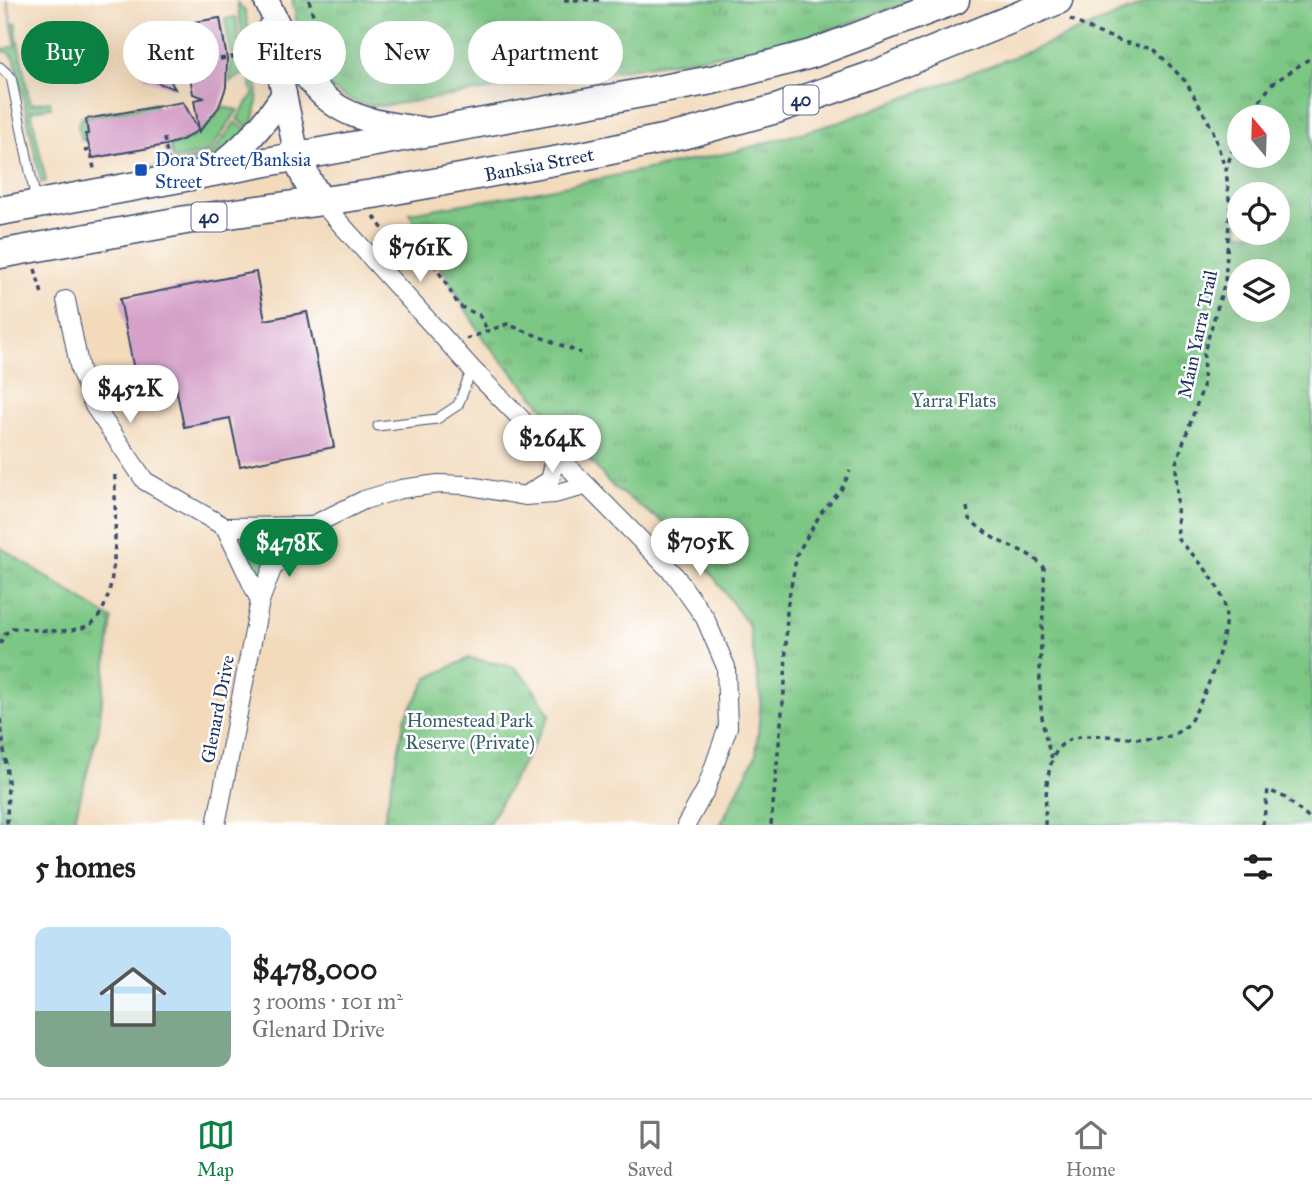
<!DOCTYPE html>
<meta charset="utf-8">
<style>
:root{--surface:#fff;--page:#f6f6f6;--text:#202124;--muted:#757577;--line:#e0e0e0;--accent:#0b8043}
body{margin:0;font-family:"IM FELL Great Primer",serif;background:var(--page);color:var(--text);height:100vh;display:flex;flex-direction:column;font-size:26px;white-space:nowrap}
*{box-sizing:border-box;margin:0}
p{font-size:23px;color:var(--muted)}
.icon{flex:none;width:38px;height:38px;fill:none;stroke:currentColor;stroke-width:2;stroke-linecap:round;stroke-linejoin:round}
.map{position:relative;height:825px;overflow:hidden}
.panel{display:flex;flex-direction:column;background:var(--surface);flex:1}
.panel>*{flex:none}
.guide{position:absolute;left:21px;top:21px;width:700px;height:63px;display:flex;gap:14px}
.needle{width:46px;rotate:341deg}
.controls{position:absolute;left:1227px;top:105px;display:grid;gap:14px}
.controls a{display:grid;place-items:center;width:63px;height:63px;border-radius:50%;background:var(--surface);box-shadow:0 7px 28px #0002;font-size:35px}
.price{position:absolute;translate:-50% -60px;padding:0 16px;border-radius:24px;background:#fff;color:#222;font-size:23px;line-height:46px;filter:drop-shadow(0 2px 4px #0008)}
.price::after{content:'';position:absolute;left:50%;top:42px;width:21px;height:16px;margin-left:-10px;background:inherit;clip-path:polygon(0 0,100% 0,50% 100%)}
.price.selected{background:var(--accent);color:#fff}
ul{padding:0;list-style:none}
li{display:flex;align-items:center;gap:21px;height:175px;padding:0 35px}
li span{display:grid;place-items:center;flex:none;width:196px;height:140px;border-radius:14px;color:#555}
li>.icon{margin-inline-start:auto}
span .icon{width:84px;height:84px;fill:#fffc;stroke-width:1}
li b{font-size:30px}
h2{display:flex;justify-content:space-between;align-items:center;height:84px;padding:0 35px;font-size:30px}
.tag{padding:0 24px;border-radius:32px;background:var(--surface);box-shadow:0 7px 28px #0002;font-size:24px;line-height:63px}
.tag.selected{background:var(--accent);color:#fff}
.menu{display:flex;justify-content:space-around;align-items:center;height:98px;border-top:2px solid var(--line);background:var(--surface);font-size:19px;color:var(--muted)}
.menu a{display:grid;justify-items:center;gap:4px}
.menu .selected{color:var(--accent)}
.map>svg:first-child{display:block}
.grass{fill:#7dc785;stroke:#4c7b72;stroke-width:2}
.park{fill:url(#park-tufts);stroke:#4c7b72;stroke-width:2;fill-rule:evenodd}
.building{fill:#d5a1c9}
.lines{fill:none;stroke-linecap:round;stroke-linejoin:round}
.service-casing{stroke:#3b496c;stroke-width:11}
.minor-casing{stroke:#3b496c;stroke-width:20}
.secondary-casing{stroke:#3b496c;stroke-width:27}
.trunk-casing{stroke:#3b496c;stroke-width:31}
.path{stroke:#3b496c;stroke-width:3.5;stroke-dasharray:5 5;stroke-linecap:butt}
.service{stroke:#fff;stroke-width:9}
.minor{stroke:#fff;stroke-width:18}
.secondary{stroke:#fff;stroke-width:24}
.trunk{stroke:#fff;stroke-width:28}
.transit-dot{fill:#1a4fb4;stroke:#fff;stroke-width:2.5}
.labels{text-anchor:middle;stroke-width:5;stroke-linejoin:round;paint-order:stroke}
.shield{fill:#fff;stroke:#5f6d8e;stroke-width:2}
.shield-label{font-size:18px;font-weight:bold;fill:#1b2f5e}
.transit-label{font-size:19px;fill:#164399;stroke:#fff;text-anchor:start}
.street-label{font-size:19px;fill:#1b2f5e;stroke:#fff}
.park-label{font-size:19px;fill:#385d6a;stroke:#fff}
</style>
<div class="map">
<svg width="1312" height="825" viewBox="0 0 1312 825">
<defs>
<pattern id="park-tufts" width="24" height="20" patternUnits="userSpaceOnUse" patternTransform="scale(1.75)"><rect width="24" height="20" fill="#7dc785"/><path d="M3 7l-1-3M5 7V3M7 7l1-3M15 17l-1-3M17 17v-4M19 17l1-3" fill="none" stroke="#66a270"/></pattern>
</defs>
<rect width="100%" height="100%" fill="#fff"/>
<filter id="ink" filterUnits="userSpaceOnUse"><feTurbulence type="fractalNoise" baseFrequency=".0143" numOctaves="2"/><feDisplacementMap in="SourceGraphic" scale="14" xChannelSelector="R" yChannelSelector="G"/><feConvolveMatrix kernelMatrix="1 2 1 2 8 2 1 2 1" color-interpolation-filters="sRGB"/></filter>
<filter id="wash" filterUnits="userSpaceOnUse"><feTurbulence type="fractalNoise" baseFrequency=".00686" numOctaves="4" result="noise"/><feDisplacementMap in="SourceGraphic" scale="28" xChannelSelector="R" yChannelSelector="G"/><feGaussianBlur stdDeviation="1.57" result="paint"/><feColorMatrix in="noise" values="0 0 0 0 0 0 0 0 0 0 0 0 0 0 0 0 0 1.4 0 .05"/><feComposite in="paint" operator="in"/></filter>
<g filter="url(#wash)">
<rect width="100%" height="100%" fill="#f2dabb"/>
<g class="grass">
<polygon points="7,0 12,24 17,23 16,31 30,104 50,101 51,107 31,111 46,181 41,183 15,59 10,53 0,50 16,46"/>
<path d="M237,3L245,11C252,50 266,90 251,128L237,119L253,94Z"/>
<polygon points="236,17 241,53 231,54 225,19"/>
<polygon points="242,57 245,73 230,82 231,59"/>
<polygon points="155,103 158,114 86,119 88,134 85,134 86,140 81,140 78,125 82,117"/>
<path d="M222,107L238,110L209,152L173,159L170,146C193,139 209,128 222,107Z"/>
<polygon points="235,122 249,131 213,158 145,171 145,168 211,155"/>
</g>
<g class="park">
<path d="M292,0H915L804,39L764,48L383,106C350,106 323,89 308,59C299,42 297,19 292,0Z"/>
<path d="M1154,0H1312V825H720L756,755L761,699L749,626L686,539L613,487L484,340L409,213L534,192L733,152L840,122L1037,48ZM1278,117V156H1239V117ZM1278,194V233H1239V194ZM1278,271V310H1239V271Z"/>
<polygon points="301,530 260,591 232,531"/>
<polygon points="0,547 112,619 98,732 73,825 0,825"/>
<polygon points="469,658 514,667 530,683 550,715 488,825 383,825 405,718 428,678"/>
</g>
<g id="blocks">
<g class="building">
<polygon points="220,18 227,59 226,87 219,107 199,132 199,130 182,140 166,145 93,158 85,134 88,134 86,119 183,102 199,130 194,100 205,98 193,94 181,24"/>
<polygon points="150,59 160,63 175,89 144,78 140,72 141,65"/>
<polygon points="256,272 265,320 307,312 334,447 240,466 230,418 184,427 174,377 137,385 120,299"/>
</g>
</g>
</g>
<g filter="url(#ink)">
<use href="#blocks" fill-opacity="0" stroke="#3b496c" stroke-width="2"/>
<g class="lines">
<defs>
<g id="service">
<polyline points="0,67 11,77 36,201"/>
<polyline points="378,426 437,419 458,405 472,369"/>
</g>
<g id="minor">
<polyline points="320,201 472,369 673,573 705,618 726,667 728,727 706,789 686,825"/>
<polyline points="66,300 80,370 94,406 145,481 225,527 311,526"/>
<polyline points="528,494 550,480 556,455"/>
<polyline points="225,527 260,601"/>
<polyline points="216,825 260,601 272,569 311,526 364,500 401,489 438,484 465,485 525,496 554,494 585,486"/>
</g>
<g id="secondary">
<path d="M266,0C287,42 305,95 352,114C375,124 402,126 427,130"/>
<polyline points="270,28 297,156"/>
<path d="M209,173C241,151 263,126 284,94"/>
</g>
<g id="trunk">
<polyline points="297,156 307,180 320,201"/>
<polyline points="0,211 712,80 811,54 955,0"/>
<polyline points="0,254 186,220 373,194 587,155 686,134 776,109 874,75 1058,0"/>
</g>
</defs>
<use href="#service" class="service-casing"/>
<use href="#minor" class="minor-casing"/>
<use href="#secondary" class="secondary-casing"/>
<use href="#trunk" class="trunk-casing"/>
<g class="path">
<polyline points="309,0 327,67"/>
<polyline points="564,0 604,0"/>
<polyline points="1070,19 1094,31 1127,43 1154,49 1186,82 1212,128 1225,168"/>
<polyline points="220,59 244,55"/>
<polyline points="1248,117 1272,84 1312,57"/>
<polyline points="164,138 168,160"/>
<polyline points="84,151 90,150 95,173"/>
<path d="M374,216C394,246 396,247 430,257L459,306L479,315L487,329"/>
<polyline points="35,269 42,294"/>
<polyline points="466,339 507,324 581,353"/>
<path d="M967,507L969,519C979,527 990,537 1001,542C1018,550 1032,553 1044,568C1046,632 1029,696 1052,758"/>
<path d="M0,644L6,633L12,628C35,629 65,635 87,626C123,611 114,507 115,473"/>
<polyline points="0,719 8,781 7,825"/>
<polyline points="771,825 785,682 787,608 797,554 821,513 841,490 850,471"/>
<path d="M1045,825C1046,802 1044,753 1067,741C1093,728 1138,744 1167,737C1174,735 1186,728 1189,723C1204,701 1233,628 1224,603C1216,577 1196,558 1178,539L1176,463L1203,387L1204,352L1225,282L1230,208L1226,170L1239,129"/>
<polyline points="1263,825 1268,790 1284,797 1312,821"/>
</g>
<use href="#service" class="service"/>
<use href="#minor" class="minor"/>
<use href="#secondary" class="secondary"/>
<use href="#trunk" class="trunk"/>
</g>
</g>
<rect class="transit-dot" x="134" y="163" width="14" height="14" rx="3.5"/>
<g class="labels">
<g class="shield">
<rect x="783.5" y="85.5" width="35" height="29" rx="5"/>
<rect x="191.5" y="202.5" width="35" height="29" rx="5"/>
</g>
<g class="shield-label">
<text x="801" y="106">40</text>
<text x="209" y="223">40</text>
</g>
<g class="transit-label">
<text x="155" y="166">Dora Street/Banksia<tspan x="155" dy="22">Street</tspan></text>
</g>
<g class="street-label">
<text transform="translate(539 164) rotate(-11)" y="7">Banksia Street</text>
<text transform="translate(1197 334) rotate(-78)" y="7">Main Yarra Trail</text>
<text transform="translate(217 709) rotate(-79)" y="7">Glenard Drive</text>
</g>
<g class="park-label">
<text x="954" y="407">Yarra Flats</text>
<text x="470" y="727">Homestead Park<tspan x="470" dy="22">Reserve (Private)</tspan></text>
</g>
</g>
</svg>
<div class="controls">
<a><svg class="needle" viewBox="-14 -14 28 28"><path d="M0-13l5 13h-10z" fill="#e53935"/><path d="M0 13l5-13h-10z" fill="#757577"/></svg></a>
<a><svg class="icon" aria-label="locate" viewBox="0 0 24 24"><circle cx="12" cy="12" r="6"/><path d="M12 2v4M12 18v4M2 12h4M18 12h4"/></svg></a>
<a><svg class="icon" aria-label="layers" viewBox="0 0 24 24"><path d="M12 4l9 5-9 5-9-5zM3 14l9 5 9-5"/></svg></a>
</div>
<b class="price" style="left:420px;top:284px">$761K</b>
<b class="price" style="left:130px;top:425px">$452K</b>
<b class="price" style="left:552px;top:475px">$264K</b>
<b class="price" style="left:700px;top:578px">$705K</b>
<b class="price selected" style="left:289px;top:579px">$478K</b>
<div class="guide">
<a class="tag selected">Buy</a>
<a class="tag">Rent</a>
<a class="tag">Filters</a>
<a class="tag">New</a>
<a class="tag">Apartment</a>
</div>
</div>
<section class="panel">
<h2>5 homes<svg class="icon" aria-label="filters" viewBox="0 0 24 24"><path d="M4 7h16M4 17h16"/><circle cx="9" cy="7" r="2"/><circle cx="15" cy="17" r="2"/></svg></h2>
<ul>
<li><span style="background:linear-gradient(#bfe0f5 60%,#7fa58c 0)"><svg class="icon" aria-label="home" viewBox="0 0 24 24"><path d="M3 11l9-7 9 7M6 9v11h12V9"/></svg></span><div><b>$478,000</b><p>3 rooms · 101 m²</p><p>Glenard Drive</p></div><svg class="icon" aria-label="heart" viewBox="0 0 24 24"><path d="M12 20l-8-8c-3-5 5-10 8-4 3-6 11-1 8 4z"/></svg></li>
</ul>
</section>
<nav class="menu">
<a class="selected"><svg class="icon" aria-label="map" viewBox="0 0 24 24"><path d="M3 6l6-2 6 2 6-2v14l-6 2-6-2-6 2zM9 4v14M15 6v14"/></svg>Map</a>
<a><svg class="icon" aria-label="saved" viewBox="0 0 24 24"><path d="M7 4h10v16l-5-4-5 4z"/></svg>Saved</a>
<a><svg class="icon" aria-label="home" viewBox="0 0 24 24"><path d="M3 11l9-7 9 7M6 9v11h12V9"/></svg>Home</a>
</nav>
